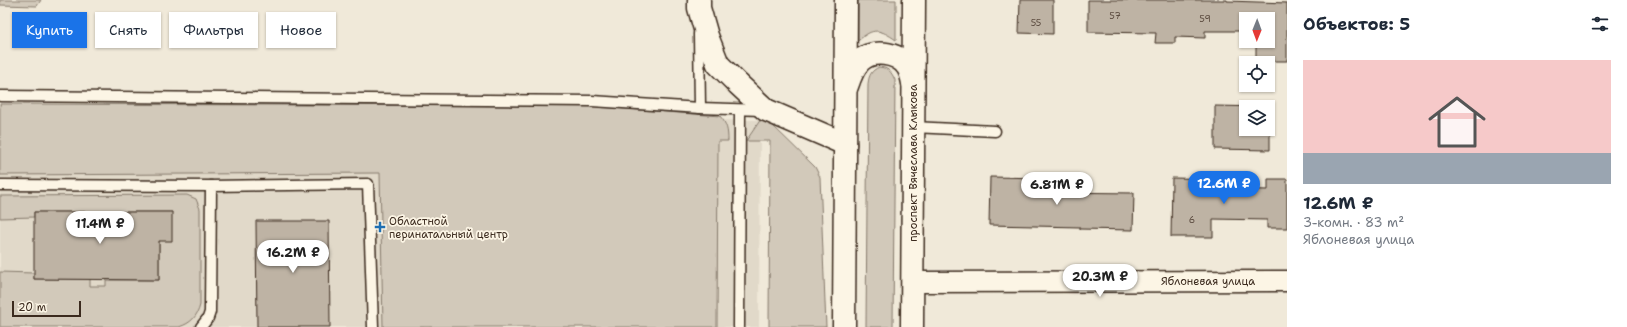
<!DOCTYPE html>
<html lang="ru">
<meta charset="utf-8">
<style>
:root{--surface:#fff;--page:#f2f2f3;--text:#1f2937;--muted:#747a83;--line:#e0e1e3;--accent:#1a73e8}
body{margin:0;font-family:"Shantell Sans",sans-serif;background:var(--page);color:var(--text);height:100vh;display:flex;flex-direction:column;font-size:15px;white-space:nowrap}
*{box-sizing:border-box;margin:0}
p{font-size:13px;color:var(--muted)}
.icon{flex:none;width:22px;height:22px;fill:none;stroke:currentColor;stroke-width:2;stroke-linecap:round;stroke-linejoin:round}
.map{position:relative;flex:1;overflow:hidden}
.sheet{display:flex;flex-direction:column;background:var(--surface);width:340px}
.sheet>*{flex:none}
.banner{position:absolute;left:12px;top:12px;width:380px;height:36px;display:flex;gap:8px}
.needle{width:26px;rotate:181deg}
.buttons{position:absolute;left:1239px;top:12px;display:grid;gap:8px}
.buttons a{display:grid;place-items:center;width:36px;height:36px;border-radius:0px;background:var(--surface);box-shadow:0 1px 3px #0004;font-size:20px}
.scale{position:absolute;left:12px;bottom:10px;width:69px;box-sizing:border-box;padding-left:4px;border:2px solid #3b2a1e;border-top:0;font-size:11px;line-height:14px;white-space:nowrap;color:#3b2a1e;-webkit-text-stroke:3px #fcf5e5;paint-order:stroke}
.price{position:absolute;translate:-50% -34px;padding:0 9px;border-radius:14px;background:#fff;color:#222;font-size:13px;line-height:26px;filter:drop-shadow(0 1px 2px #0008)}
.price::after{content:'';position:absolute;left:50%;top:24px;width:12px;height:9px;margin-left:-6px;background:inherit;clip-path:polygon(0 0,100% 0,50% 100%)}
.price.active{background:var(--accent);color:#fff}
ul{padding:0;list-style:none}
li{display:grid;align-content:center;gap:8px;height:212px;padding:0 16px}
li+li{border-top:1px solid var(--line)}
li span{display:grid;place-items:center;height:124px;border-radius:0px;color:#555}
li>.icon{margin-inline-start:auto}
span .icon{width:72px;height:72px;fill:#fffc;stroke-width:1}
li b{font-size:17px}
h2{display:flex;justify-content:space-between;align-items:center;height:48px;padding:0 16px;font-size:17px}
.chip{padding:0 14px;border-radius:0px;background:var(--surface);box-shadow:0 1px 3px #0004;font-size:14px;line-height:36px}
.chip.active{background:var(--accent);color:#fff}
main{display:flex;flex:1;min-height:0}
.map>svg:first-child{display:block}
.built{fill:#e1d9c9}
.green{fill:#d2c9ba;stroke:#867a6c}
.building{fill:#beb3a4;stroke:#3b2a1e}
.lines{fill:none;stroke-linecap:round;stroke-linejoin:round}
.service-casing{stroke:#3b2a1e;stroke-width:13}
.minor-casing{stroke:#3b2a1e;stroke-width:23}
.primary-casing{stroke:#3b2a1e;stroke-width:25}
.service{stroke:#fcf5e5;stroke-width:10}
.minor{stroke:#fcf5e5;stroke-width:20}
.primary{stroke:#fcf5e5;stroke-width:22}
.poi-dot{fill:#1f6fb2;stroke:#fcf5e5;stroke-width:1.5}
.labels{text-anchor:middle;stroke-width:3.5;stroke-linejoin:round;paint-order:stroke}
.number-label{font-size:9px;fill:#5c4c40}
.street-label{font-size:11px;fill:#3b2a1e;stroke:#fcf5e5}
.poi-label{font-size:11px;fill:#3b2a1e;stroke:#fcf5e5;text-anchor:start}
</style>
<main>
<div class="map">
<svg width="1287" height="327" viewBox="0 0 1287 327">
<rect width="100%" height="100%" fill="#f0e9d9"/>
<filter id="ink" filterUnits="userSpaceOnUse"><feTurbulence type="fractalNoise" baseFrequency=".025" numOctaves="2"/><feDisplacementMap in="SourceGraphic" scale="8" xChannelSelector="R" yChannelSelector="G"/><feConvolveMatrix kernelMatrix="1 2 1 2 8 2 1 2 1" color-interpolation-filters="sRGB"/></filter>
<g filter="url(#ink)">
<polygon class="built" points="760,120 759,327 0,327 0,126"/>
<g class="green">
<polygon points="0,0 41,0 37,6 0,5"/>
<path d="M858,0H896V40C880,29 873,27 858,41Z"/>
<path d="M879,67C888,68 891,71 895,80L893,327H866L868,84C869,75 871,71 879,67Z"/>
<path d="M0,104L587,106L720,116C727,124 728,131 728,141H718L717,327H383L380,173L0,175Z"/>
<polygon points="761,119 767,120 815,167 820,177 826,327 769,327 770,141 746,141"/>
<path d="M187,195L196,199L200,209V305C197,317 191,323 179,327H0V272L34,273V279H90V286H106V280H159V241L172,212H34V217L0,218V196Z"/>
</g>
<g class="building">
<polygon points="1020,0 1053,0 1053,34 1019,33"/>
<polygon points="1088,0 1227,0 1227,1 1287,3 1287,61 1256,61 1256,41 1268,41 1268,19 1246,19 1246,31 1205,31 1205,38 1175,37 1175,43 1155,43 1156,33 1088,32"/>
<polygon points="1215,106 1266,107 1246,107 1246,129 1268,129 1268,107 1270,107 1270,150 1215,149"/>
<polygon points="990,177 1048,178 1048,192 1134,193 1133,230 1080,229 1080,227 989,225"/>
<polygon points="1172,178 1227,179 1227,189 1268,190 1268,179 1287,179 1287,228 1267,228 1267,220 1213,219 1213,237 1171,237"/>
<polygon points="34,212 172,212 172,241 159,241 159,280 34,279"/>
<polygon points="256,221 329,221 330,327 257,327"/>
</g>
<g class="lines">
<defs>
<g id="service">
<polyline points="699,34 700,108"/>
<polyline points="0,96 592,101 700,108 762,110"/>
<polyline points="913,127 995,131"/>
<polyline points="0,185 211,186"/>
<polyline points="201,327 208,318 210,312 211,186 368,184 373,327"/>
<polyline points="739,327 740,110"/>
</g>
<polyline id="minor" points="912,282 1287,281"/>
<g id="primary">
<polyline points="699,0 699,8 707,36 718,64 738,84 766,110 845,144"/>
<path d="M847,86C850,77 853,68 860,61C872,49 897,52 907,66C910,70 912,78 913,83"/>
<polyline points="844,327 846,0"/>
<polyline points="912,327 914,0"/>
</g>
</defs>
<use href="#service" class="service-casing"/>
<use href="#minor" class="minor-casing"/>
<use href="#primary" class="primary-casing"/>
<use href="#service" class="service"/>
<use href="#minor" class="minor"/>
<use href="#primary" class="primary"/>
</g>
</g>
<path class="poi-dot" d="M378 221h4v4h4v4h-4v4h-4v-4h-4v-4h4z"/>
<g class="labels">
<g class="number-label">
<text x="1115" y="19">57</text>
<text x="1205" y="22">59</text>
<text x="1036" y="26">55</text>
<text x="1192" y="223">6</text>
</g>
<g class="street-label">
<text transform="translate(913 163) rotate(-90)" y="4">проспект Вячеслава Клыкова</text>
<text x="1208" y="285">Яблоневая улица</text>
</g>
<g class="poi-label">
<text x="389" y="225">Областной<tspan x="389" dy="13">перинатальный центр</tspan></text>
</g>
</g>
</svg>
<div class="buttons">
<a><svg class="needle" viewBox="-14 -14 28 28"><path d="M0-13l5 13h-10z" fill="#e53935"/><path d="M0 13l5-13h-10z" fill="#747a83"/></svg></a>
<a><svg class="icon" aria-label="locate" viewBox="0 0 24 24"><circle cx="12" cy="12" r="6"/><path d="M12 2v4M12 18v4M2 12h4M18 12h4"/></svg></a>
<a><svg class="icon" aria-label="layers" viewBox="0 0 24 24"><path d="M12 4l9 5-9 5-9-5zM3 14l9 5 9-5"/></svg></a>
</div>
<div class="scale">20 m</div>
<b class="price active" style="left:1224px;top:205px">12.6M ₽</b>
<b class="price" style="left:1057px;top:206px">6.81M ₽</b>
<b class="price" style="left:100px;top:245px">11.4M ₽</b>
<b class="price" style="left:293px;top:274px">16.2M ₽</b>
<b class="price" style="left:1100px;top:298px">20.3M ₽</b>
<div class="banner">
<a class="chip active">Купить</a>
<a class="chip">Снять</a>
<a class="chip">Фильтры</a>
<a class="chip">Новое</a>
</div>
</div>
<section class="sheet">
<h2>Объектов: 5<svg class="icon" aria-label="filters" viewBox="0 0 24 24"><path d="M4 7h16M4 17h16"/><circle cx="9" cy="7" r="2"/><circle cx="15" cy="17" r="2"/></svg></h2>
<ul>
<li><span style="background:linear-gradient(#f6c9c9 75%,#9aa5b1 0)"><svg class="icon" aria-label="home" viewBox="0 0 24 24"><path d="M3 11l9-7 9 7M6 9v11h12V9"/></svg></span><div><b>12.6M ₽</b><p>3-комн. · 83 m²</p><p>Яблоневая улица</p></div></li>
</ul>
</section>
</main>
